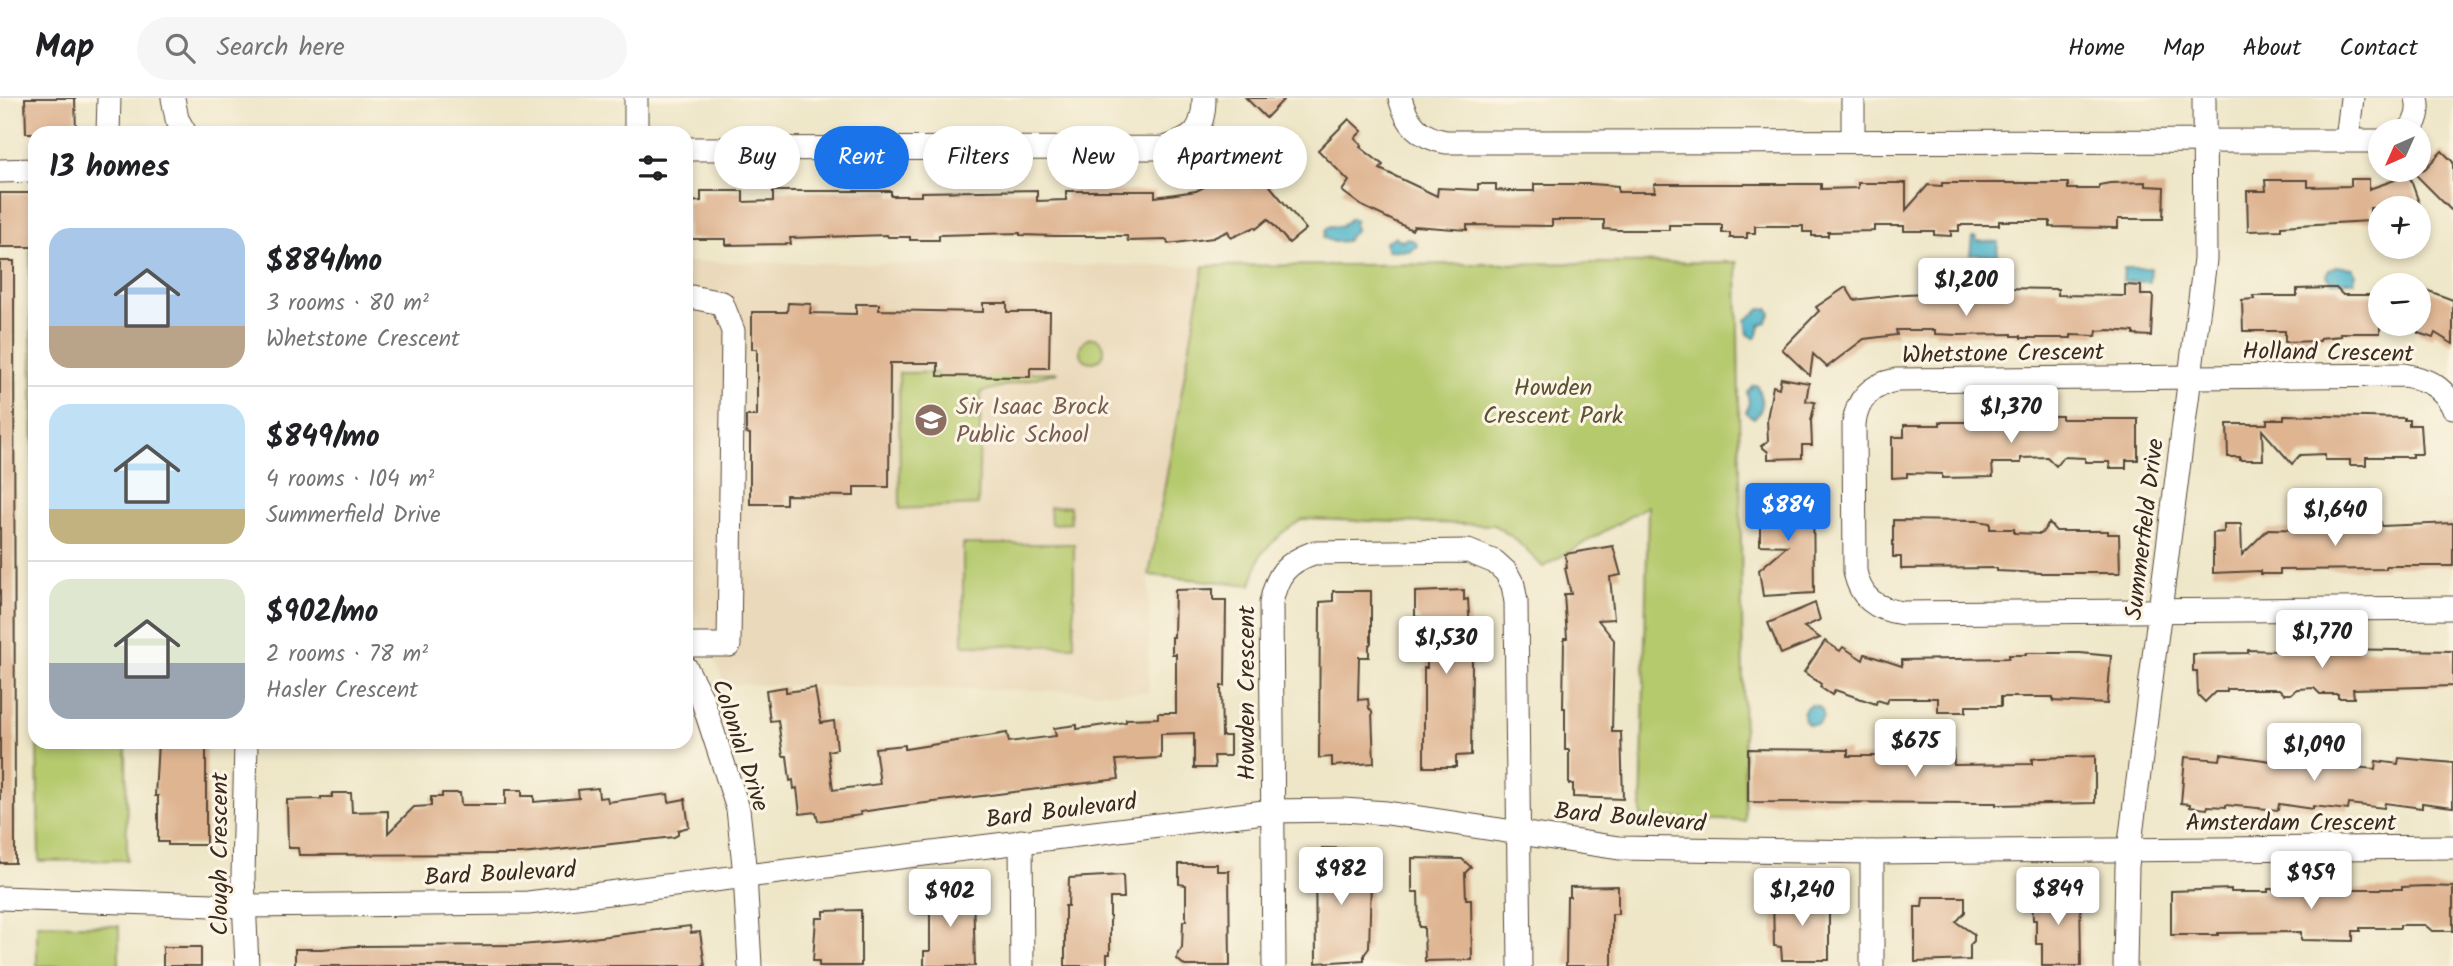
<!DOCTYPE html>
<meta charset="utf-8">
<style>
:root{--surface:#fff;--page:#f6f6f6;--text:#202124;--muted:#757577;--line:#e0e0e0;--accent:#1a73e8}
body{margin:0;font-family:Kalam,sans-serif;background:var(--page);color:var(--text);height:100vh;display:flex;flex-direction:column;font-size:26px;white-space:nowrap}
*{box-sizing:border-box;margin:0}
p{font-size:23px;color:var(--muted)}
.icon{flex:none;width:38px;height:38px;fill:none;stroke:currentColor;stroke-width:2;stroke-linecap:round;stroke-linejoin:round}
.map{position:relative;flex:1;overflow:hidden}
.drawer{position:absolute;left:28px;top:28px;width:665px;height:623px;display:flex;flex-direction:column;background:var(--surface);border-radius:21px;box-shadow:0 4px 10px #0003}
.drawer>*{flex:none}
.guide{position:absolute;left:714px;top:28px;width:665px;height:63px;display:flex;gap:14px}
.needle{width:46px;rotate:225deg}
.fabs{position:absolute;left:2368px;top:21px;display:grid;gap:14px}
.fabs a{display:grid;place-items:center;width:63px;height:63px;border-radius:50%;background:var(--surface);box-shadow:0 4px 10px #0003;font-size:35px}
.price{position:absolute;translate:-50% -60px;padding:0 16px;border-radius:7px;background:#fff;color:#222;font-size:23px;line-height:46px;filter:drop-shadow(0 2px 4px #0008)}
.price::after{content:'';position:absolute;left:50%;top:42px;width:21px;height:16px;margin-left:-10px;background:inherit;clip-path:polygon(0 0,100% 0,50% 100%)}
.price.on{background:var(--accent);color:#fff}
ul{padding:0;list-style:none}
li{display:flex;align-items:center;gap:21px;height:175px;padding:0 21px}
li+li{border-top:2px solid var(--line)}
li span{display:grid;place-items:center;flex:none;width:196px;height:140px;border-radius:21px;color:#555}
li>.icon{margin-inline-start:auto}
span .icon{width:84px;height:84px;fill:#fffc;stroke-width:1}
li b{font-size:30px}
h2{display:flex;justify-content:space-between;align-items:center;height:84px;padding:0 21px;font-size:30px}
.pill{padding:0 24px;border-radius:32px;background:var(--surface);box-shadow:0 4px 10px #0003;font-size:24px;line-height:63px}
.pill.on{background:var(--accent);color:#fff}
header{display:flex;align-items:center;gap:42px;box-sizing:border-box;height:98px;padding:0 35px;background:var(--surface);border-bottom:2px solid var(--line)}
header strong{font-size:33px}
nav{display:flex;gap:38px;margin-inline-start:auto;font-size:24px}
.search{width:490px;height:63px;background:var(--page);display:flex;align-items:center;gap:18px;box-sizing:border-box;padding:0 24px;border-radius:38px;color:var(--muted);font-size:26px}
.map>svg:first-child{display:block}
.built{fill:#ead9ba}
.green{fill:#b5c96d;stroke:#787a46;stroke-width:2}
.water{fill:#4db4cb;stroke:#446f74;stroke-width:2}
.building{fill:#deb491}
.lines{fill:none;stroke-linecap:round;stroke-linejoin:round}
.minor-casing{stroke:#564637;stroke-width:25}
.minor{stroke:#fff;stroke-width:23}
.labels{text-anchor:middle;stroke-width:6;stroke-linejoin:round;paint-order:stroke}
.street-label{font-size:24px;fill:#3b2a1e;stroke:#fcf5e5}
.park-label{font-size:24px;fill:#5a5232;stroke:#fcf5e5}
.education-label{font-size:24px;fill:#785e54;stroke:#fcf5e5;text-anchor:start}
</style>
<header>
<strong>Map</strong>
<div class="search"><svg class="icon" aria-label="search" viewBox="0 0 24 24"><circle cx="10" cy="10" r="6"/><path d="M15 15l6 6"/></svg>Search here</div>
<nav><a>Home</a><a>Map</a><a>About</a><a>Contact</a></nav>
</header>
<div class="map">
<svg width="2453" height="868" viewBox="0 0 2453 868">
<rect width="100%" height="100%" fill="#fcf5e5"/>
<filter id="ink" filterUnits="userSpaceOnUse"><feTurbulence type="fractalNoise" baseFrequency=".0143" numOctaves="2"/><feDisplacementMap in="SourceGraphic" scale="14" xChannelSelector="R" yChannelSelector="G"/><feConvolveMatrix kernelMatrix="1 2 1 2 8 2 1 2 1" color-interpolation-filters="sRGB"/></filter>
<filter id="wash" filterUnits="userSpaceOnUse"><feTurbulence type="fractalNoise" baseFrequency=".00686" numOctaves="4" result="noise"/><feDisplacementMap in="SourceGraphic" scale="28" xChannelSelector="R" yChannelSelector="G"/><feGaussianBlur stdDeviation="1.57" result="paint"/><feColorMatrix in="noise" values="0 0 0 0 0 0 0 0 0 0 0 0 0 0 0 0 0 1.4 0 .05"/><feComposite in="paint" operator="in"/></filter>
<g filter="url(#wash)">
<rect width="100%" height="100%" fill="#eee6c7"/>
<polygon class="built" points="686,164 1204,168 1149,477 1149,595 725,586 692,509 686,482"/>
<g class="green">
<polygon points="30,152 35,152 35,498"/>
<polygon points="1737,164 1745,723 1641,719 1648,408 1543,469 1515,441 1494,427 1303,421 1283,434 1261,456 1251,487 1149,477 1204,168"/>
<circle cx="1092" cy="252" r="12"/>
<polygon points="1058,274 981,294 978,407 900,411 899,275"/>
<polygon points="1070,408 1071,425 1051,426 1050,409"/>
<polygon points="963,446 1074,446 1074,548 963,547"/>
<polygon points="37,644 126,644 127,762 39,763"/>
<polygon points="37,826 119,828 119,868 37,868"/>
</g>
<g class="water">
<polygon points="1351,120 1356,122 1354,125 1355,132 1346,143 1334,144 1324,140 1326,131 1330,128 1341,129"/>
<polygon points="1394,139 1403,143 1407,140 1416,144 1417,148 1409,153 1388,152 1385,144"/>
<polygon points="1972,140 1976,140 1977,143 1998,144 1997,157 1970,157"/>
<polygon points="2335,168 2353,170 2356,175 2354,183 2332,184 2327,178 2328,173"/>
<polygon points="2124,170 2151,170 2150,184 2123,183"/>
<polygon points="1761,211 1769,211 1771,215 1766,224 1760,227 1758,237 1755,240 1748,236 1746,222"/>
<path d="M1753,287H1757C1761,298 1766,312 1754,320L1746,315L1749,304L1747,294Z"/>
<circle cx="1813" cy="617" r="10"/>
</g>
<g id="blocks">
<g class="building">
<polygon points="25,0 75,0 76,35 26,35"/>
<polygon points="1246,0 1285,0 1266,20"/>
<polygon points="1349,21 1362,33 1355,40 1362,47 1360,49 1383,67 1380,71 1437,98 1438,90 1478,92 1478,86 1496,86 1496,92 1509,93 1534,93 1534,86 1592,86 1618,88 1618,94 1655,94 1654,86 1821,86 1821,91 1858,90 1858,85 1906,85 1906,112 1928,87 1942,88 1942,85 2068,85 2068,91 2099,91 2099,87 2110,85 2146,84 2146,88 2164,89 2163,121 2118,121 2118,130 2050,129 2050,123 1999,123 1999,127 1959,127 1959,133 1951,133 1951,138 1934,137 1934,133 1904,133 1904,128 1874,128 1874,133 1828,134 1828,138 1812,138 1812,134 1803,134 1803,128 1755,128 1755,135 1747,135 1747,140 1730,140 1730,135 1722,135 1722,127 1669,127 1669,132 1618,132 1604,131 1604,122 1552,122 1552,128 1467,127 1467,132 1414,128 1412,132 1362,108 1342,93 1349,83 1318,52"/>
<polygon points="1263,31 1296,63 1270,88 1306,131 1289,145 1268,121 1256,131 1255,129 1231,140 1228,133 1213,140 1168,146 1167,142 1128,143 1127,138 1056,138 1020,137 1020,135 939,137 939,142 910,142 910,139 888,139 887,137 790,140 791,146 726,147 726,141 688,141 687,104 701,103 701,93 743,93 743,104 773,103 773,93 891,93 891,98 921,98 921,94 1037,92 1037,103 1066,102 1066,93 1155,93 1155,99 1196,93 1235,74 1231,69 1256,48 1251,43"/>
<polygon points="2442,53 2453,64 2453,114 2414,75 2425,71"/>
<polygon points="2409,77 2421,110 2370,110 2370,123 2281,128 2281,132 2248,133 2247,93 2266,93 2265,82 2308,82 2308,89 2351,88 2351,81 2369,81 2369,91"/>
<rect x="0" y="95" width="35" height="54"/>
<polygon points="0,163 14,163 15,765 0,765"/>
<polygon points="2125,187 2141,188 2141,197 2153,197 2151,238 2134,237 2134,234 2109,232 2097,233 2096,238 2071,237 2071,240 2021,240 2021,238 2012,238 2012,236 1958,237 1935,236 1935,232 1896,232 1897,237 1864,241 1827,269 1813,256 1810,278 1782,251 1819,213 1816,209 1846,189 1854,202 1905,196 1929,195 1934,192 1951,192 1951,196 2000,195 2000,190 2058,191 2058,197 2125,198"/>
<polygon points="2330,190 2336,190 2343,197 2380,197 2380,235 2340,235 2341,238 2320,240 2320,243 2285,244 2285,233 2243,233 2242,202 2254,201 2253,198 2297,198 2297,191"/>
<polygon points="2426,192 2453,202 2453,246 2435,235 2433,240 2418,235 2418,196 2424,197"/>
<polygon points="788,205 811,206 810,215 856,216 856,206 879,206 879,212 983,214 983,205 1007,205 1007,214 1050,214 1049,270 1030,270 1030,279 938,278 938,265 890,265 889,389 854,389 854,398 786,397 786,406 750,406 750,336 746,335 746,318 757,318 757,251 752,251 752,214 787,214"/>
<polygon points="1781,280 1809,285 1806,303 1815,304 1811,323 1812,347 1802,347 1802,360 1768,361 1768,354 1761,348 1768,343 1767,321 1773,288 1779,290"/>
<polygon points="2284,317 2404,320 2404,322 2409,322 2409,327 2420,327 2422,356 2412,356 2412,359 2366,359 2366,367 2350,367 2350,362 2325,362 2325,356 2300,357 2292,366 2262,332 2263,362 2240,362 2240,359 2228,359 2227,326 2267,326 2267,321 2284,321"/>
<polygon points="2047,318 2062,318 2062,321 2138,321 2138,362 2126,362 2126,370 2110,370 2109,364 2085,364 2085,360 2063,359 2056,368 2047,359 2021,360 2021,365 1992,365 1993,379 1942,380 1942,376 1907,375 1907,379 1892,380 1892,339 1904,339 1904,327 1940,327 1940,324 2035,324 2035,322 2048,322"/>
<polygon points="1813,395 1814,495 1763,498 1759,472 1787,448 1760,447 1760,396"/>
<polygon points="1893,422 1977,423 1990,425 1990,431 2014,431 2014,435 2041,436 2049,425 2056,433 2108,433 2108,436 2119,436 2120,475 2042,475 1997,473 1997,470 1901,471 1901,459 1893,459"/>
<polygon points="2365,424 2381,424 2382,428 2453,425 2453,468 2386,468 2386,471 2280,472 2280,476 2260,476 2260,473 2213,475 2213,435 2224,434 2224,426 2241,426 2242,457 2268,431 2335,432 2335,426"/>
<polygon points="1613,448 1621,477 1610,479 1614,521 1598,522 1614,542 1612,634 1621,634 1623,701 1573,699 1573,686 1569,686 1569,652 1565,652 1565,610 1563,610 1564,540 1567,540 1564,496 1571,496 1565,470 1567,470 1565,456"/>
<polygon points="1213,491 1213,502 1226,502 1225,588 1221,588 1222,638 1230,638 1230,658 1214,658 1215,670 1194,670 1194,635 1161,636 1161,660 1116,662 1119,681 902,708 860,714 861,717 818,723 816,714 800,716 797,690 794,691 793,682 790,683 787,658 783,658 778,622 770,623 766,592 786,589 786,594 815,590 821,625 834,623 837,651 828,653 833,692 880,686 875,650 905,647 905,651 1007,635 1009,644 1056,638 1054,630 1077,627 1077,631 1126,624 1126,621 1158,620 1158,615 1176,615 1176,556 1172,556 1172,539 1174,539 1175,492"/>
<polygon points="1464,492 1464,502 1468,501 1472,564 1471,657 1456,658 1456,669 1424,669 1424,570 1427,570 1427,541 1419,541 1419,519 1415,519 1415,494"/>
<polygon points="1333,493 1371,493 1371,545 1369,548 1369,559 1359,559 1358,602 1368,601 1369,610 1372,614 1374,665 1332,668 1332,659 1319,660 1320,504 1333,503"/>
<polygon points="1815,505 1820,522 1804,529 1820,540 1781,556 1768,525"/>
<polygon points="1825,543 1840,553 1843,549 1863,562 1865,556 1902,568 1902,562 2009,560 2009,557 2026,557 2026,555 2080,555 2111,558 2107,606 2053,603 2053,599 2001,599 2001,608 1966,608 1966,614 1938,614 1938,600 1889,600 1887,605 1877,602 1876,606 1835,592 1832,597 1820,589 1821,586 1804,574"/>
<polygon points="2279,550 2453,553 2453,588 2353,591 2354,600 2338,600 2338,596 2320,596 2314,590 2297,591 2291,596 2284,596 2279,591 2227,591 2227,594 2215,594 2205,604 2198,597 2197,573 2193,573 2193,556 2248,555 2248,552 2279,553"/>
<polygon points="158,644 206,644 206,747 168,747 168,744 158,744 158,698 155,698"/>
<polygon points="1748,651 1848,652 1848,658 1890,658 1890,653 1953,652 1954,667 2032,666 2032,661 2040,660 2095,658 2095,705 1996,707 1996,705 1748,704"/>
<polygon points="2221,656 2299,667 2301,657 2343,662 2342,668 2375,671 2376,663 2398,666 2399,660 2453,665 2453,709 2422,705 2422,710 2385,705 2384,710 2349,706 2348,712 2313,708 2313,711 2279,706 2278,712 2226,707 2226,709 2208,708 2207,711 2190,709 2190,706 2181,705 2185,659 2220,662"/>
<polygon points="598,690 599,700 607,699 608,704 668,696 669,704 685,701 689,729 678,732 678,737 674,739 522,756 299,757 298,750 288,750 287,702 321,701 321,699 332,699 332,695 351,695 352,714 388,713 388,735 414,709 431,708 431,699 442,699 442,695 460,695 461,707 505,707 505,692 522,692 522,698 534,698 534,704 579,700 578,692"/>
<polygon points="1322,750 1361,751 1362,784 1371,783 1369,850 1364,857 1364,862 1316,865 1315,758 1323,758"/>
<polygon points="1412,760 1462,761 1471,769 1465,775 1466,801 1471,801 1472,862 1425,863 1424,829 1419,829 1418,794 1412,794"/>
<polygon points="1179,766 1217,766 1217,773 1229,773 1230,868 1185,868 1177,861 1178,855 1182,850 1183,823 1186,823 1186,787 1179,786"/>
<polygon points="1123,777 1124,800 1110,800 1110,856 1107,856 1107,868 1065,868 1065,808 1068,808 1069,780"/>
<polygon points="1618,788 1618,816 1612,816 1612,868 1566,868 1567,799 1570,799 1570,789"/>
<polygon points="2427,788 2453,789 2453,833 2432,833 2425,827 2400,827 2400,830 2360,830 2360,833 2353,833 2353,843 2301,842 2301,834 2218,835 2218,837 2171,837 2171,793 2231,791 2231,794 2268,794 2268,791 2402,791 2402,789"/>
<polygon points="2040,793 2080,793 2081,868 2042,868 2042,846 2036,846 2036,822 2033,822 2032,795"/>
<polygon points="928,794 973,794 975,868 924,868 924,853 930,853 930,816 918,816 918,801 929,801"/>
<polygon points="1773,799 1829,799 1829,862 1782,862 1781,849 1774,848"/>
<polygon points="1923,799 1965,799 1965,814 1956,824 1974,836 1974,843 1970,847 1970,862 1915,864 1915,809 1922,809"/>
<polygon points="861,812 861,868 819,868 819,863 813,863 816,820 824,820 824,813"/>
<polygon points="690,828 691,835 700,834 705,868 295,868 295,851 322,851 356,848 521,847 567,843"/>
<rect x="163" y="849" width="38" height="19"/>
</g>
</g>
</g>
<g filter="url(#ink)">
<use href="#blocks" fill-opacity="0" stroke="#564637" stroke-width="2"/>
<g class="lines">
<defs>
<g id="minor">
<polyline points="173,0 177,21 185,35"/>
<path d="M1400,0C1407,26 1419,39 1446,44L2380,43"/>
<path d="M2408,33C2417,25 2420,12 2417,0"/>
<polyline points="108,35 109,0"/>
<polyline points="636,35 636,0"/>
<polyline points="2347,42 2352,0"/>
<polyline points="1853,43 1853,0"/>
<path d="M686,51L1164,50C1194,42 1204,32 1204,0"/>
<polyline points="0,73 35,72"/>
<polyline points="686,198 722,205 733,233 729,547 686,547"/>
<path d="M2453,309C2443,288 2426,281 2404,277L1896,282C1871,287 1857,301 1854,326L1855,473C1860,500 1876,511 1902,515L2453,510"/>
<polyline points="686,570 702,601 738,711 745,776 750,868"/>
<polyline points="246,644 243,779 247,868"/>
<polyline points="1021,743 1022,868"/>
<polyline points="1872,754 1872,868"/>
<polyline points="0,800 244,808 528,805 1272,713 1343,712 1387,715 1619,750 1872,754 2453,749"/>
<path d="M1274,868L1271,505C1277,476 1286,465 1313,455L1468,453L1495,464L1506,474L1513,487L1516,504L1520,868"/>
<polyline points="2125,868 2127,768 2205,162 2204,0"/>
</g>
</defs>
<use href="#minor" class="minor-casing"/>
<use href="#minor" class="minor"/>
</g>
</g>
<defs>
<symbol id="school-disc" viewBox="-11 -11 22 22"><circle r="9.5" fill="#8d6e63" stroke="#fcf5e5"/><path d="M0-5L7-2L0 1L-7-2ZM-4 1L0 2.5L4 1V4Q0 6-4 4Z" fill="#fff"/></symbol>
</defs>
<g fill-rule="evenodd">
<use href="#school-disc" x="912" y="303" width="38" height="38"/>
</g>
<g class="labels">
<g class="street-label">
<text transform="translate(2328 254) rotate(1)" y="8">Holland Crescent</text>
<text transform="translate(2003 255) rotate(-1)" y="8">Whetstone Crescent</text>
<text transform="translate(2144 431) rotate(-83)" y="8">Summerfield Drive</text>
<text transform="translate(1246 595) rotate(-90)" y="8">Howden Crescent</text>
<text transform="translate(741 647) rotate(72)" y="8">Colonial Drive</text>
<text transform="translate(1061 712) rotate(-7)" y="8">Bard Boulevard</text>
<text transform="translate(1630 719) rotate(5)" y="8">Bard Boulevard</text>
<text x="2291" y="732">Amsterdam Crescent</text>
<text transform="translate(219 756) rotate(-90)" y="8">Clough Crescent</text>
<text transform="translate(500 775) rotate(-3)" y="8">Bard Boulevard</text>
</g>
<g class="park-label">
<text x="1553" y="297">Howden<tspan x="1553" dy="28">Crescent Park</tspan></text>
</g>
<g class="education-label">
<text x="956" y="316">Sir Isaac Brock<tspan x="956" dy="28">Public School</tspan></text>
</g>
</g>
</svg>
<div class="fabs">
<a><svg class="needle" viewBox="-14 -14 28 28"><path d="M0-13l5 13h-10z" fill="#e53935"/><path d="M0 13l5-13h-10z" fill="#757577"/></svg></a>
<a>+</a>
<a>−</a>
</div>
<b class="price" style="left:1966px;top:220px">$1,200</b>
<b class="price" style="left:2011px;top:347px">$1,370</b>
<b class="price on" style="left:1788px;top:445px">$884</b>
<b class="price" style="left:2335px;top:450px">$1,640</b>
<b class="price" style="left:2322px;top:572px">$1,770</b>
<b class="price" style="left:1446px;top:578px">$1,530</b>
<b class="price" style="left:1915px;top:681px">$675</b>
<b class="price" style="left:2314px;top:685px">$1,090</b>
<b class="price" style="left:1341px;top:809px">$982</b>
<b class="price" style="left:2311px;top:813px">$959</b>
<b class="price" style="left:2058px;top:829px">$849</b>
<b class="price" style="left:1802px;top:830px">$1,240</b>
<b class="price" style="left:950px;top:831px">$902</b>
<div class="guide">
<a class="pill">Buy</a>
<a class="pill on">Rent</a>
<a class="pill">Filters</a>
<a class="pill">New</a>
<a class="pill">Apartment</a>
</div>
<section class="drawer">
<h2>13 homes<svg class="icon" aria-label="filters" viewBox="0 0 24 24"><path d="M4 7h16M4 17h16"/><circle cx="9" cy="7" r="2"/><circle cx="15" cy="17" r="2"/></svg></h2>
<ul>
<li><span style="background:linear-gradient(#a9c7e8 70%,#b9a48a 0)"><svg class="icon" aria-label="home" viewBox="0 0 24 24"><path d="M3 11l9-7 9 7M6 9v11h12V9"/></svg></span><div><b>$884/mo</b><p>3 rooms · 80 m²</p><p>Whetstone Crescent</p></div></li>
<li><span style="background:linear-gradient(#bfe0f5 75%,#c2b280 0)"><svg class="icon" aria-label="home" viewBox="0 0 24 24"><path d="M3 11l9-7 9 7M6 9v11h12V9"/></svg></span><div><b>$849/mo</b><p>4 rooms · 104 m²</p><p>Summerfield Drive</p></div></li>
<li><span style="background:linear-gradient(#dfe7d0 60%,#9aa5b1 0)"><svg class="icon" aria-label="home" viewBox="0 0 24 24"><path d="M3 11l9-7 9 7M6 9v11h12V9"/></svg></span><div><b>$902/mo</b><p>2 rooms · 78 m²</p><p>Hasler Crescent</p></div></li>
</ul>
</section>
</div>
